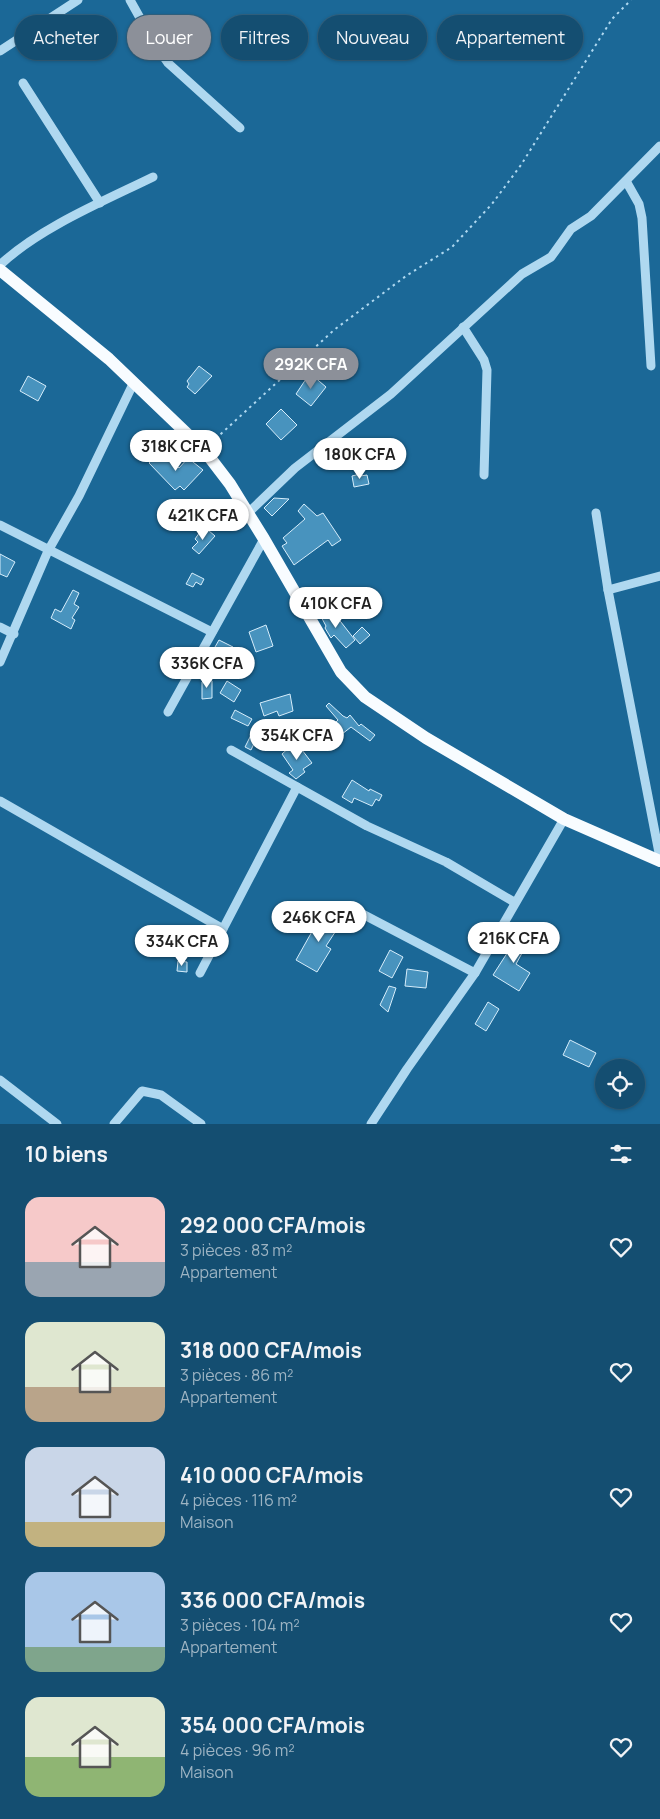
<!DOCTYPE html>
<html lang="fr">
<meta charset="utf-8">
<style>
:root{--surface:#144e71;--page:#1d5576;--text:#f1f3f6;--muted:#9db4c3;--line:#336584;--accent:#8c9099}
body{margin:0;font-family:Manrope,sans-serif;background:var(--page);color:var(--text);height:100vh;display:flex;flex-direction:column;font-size:19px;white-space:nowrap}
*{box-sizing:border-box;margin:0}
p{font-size:16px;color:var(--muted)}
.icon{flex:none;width:28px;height:28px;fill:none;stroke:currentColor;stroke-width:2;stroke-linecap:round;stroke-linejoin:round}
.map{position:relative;height:1124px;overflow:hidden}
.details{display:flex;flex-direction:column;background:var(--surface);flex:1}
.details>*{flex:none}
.guide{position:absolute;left:15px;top:15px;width:630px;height:45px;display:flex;gap:10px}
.controls{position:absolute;left:595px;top:1059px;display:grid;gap:10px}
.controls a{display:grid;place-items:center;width:50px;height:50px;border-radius:50%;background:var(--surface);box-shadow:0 1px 4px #0004,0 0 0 1px var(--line);font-size:25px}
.price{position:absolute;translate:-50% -42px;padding:0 11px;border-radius:18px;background:#fff;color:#222;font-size:16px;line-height:32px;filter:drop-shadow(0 1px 2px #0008)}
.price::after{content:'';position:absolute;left:50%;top:30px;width:15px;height:11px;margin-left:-8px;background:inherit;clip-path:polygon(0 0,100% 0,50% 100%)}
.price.active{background:var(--accent);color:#fff}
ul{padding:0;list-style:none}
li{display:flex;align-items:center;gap:15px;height:125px;padding:0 25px}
li span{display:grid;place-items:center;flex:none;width:140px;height:100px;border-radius:15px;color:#555}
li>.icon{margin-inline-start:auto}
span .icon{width:60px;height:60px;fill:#fffc;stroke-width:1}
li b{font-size:21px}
h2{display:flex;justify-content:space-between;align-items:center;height:60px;padding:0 25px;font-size:21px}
.tag{padding:0 18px;border-radius:22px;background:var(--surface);box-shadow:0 1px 4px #0004,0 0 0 1px var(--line);font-size:18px;line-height:45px}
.tag.active{background:var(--accent);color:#fff}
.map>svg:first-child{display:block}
.building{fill:#4893be;stroke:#d6edfb}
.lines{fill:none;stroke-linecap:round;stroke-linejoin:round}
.path{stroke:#afd8f0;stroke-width:2;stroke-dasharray:2.5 4;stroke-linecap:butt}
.minor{stroke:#afd8f0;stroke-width:9}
.major{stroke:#f8fcff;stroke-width:12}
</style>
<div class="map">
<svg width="660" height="1124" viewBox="0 0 660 1124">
<rect width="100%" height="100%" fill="#1b6897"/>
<g class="building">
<polygon points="199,366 212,376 195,394 187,387 189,384 187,381"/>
<polygon points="312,375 326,387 311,406 296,394 306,379 308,380"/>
<polygon points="28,376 46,386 38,401 20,391"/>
<polygon points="281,409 297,425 281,440 266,424"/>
<polygon points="160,452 173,465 174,463 179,468 188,458 203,470 184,490 180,486 175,490 149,463"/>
<polygon points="360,474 360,476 367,475 369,484 354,487 352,476"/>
<polygon points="274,498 289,499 272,516 264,508"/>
<polygon points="304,504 317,516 323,513 341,540 332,546 328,540 294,565 282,546 287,543 283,538 305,519 298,511"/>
<polygon points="202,529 206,533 208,530 215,536 199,554 192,548 198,542 195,539"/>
<polygon points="0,554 15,562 7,577 0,574"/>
<polygon points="192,573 204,579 201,585 196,582 193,587 186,584"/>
<polygon points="73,590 79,593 74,604 79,607 72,618 75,620 71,629 51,618 55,609 61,612"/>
<polygon points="325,607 332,620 337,617 355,640 346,648 334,635 331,638 325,628 326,626 318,611"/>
<polygon points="266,625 273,646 256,652 249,632"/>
<polygon points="362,627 370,635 360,644 353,636"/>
<polygon points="219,640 233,647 225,662 211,654"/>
<polygon points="208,676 212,681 212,698 202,699 202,682"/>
<polygon points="227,681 241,690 234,702 220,693"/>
<polygon points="290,694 293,711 279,716 277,711 264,716 260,703"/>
<polygon points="329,703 343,716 347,718 350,715 359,726 361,724 375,735 370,741 351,727 337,738 332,732 338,727 335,723 338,720 326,706"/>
<polygon points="235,710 252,719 248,726 231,718"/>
<polygon points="253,731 259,733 251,750 245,747"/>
<polygon points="293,744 297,748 299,746 312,763 303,769 305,772 296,779 289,773 293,770 282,754"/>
<polygon points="352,780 369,791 370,789 382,795 379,801 376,799 372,806 354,798 352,803 342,797"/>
<polygon points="323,912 341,923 326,946 331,949 317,972 296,960"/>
<polygon points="522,930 532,935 516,964 530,973 519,991 493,975"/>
<polygon points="174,931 189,942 180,954 165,943"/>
<polygon points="390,950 403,957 392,978 379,971"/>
<polygon points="178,961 187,962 187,972 177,971"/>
<polygon points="407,969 428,972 426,988 405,986"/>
<polygon points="389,986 396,988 388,1012 380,1005"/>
<polygon points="488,1002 499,1009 486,1031 475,1024"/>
<polygon points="570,1040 596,1053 589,1067 563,1055"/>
</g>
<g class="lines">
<polyline class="path" points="211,443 334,330 406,276 452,247 492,204 521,165 612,19 631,0"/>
<g class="minor">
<polyline points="130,0 154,43 168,63 240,128"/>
<polyline points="0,51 78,0"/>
<polyline points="23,83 100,203"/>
<polyline points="626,181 639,204 642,218 651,366"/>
<path d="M0,265C39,228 104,201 153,177"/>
<polyline points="463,327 484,360 487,370 484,475"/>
<polyline points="596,513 608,590 660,858"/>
<polyline points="247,514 295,468 391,394 522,274 551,257 571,229 591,216 660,146"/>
<polyline points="0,525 212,632"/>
<polyline points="608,590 660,576"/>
<polyline points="0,627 14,634"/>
<polyline points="0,662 48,551 79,496 134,382"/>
<polyline points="168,712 264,539"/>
<polyline points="231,750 367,826 446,862 514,902"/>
<polyline points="0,801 223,929"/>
<polyline points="351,908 475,973"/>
<polyline points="200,973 297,787"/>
<polyline points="0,1080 57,1124"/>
<polyline points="114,1124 142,1091 161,1095 201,1124"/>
<polyline points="371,1124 407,1069 475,973 564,819"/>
</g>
<polyline class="major" points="0,270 109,359 204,450 230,484 264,539 341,672 365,697 426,738 564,819 660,861"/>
</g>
</svg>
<div class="controls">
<a><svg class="icon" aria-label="locate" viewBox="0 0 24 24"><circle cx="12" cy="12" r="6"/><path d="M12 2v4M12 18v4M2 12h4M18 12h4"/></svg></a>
</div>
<b class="price active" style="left:311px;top:390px">292K CFA</b>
<b class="price" style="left:176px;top:472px">318K CFA</b>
<b class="price" style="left:360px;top:480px">180K CFA</b>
<b class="price" style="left:203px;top:541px">421K CFA</b>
<b class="price" style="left:336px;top:629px">410K CFA</b>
<b class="price" style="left:207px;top:689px">336K CFA</b>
<b class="price" style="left:297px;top:761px">354K CFA</b>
<b class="price" style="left:319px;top:943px">246K CFA</b>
<b class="price" style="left:514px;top:964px">216K CFA</b>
<b class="price" style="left:182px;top:967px">334K CFA</b>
<div class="guide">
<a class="tag">Acheter</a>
<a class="tag active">Louer</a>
<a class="tag">Filtres</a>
<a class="tag">Nouveau</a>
<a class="tag">Appartement</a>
</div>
</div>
<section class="details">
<h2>10 biens<svg class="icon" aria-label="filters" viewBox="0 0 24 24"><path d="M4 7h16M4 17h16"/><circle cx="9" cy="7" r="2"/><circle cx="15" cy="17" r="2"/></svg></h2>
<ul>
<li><span style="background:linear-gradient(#f6c9c9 65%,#9aa5b1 0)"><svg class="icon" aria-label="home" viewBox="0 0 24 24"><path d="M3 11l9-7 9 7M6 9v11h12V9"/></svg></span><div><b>292 000 CFA/mois</b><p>3 pièces · 83 m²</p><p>Appartement</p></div><svg class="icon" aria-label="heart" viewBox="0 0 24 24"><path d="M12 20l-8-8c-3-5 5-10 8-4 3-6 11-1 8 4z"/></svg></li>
<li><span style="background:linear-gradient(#dfe7d0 65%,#b9a48a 0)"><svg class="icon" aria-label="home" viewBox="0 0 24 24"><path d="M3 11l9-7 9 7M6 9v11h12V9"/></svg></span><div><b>318 000 CFA/mois</b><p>3 pièces · 86 m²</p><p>Appartement</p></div><svg class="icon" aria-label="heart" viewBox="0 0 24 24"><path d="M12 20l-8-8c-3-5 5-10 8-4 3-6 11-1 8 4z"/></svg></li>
<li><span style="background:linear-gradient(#c9d6e8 75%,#c2b280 0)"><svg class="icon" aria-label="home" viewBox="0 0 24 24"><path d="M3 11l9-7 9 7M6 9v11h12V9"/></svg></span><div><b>410 000 CFA/mois</b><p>4 pièces · 116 m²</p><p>Maison</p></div><svg class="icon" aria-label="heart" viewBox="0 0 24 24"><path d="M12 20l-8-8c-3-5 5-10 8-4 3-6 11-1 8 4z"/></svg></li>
<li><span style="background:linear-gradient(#a9c7e8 75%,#7fa58c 0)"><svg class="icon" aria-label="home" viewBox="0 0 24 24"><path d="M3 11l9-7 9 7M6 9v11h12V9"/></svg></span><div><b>336 000 CFA/mois</b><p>3 pièces · 104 m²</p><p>Appartement</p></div><svg class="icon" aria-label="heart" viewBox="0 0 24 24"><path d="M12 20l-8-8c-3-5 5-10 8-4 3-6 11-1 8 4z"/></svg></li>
<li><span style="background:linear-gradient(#dfe7d0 60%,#8fb573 0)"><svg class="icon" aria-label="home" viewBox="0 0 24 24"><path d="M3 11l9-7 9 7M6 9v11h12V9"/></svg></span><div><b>354 000 CFA/mois</b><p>4 pièces · 96 m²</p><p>Maison</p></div><svg class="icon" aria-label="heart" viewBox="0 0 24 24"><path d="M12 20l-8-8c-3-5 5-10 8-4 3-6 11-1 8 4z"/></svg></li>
</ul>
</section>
